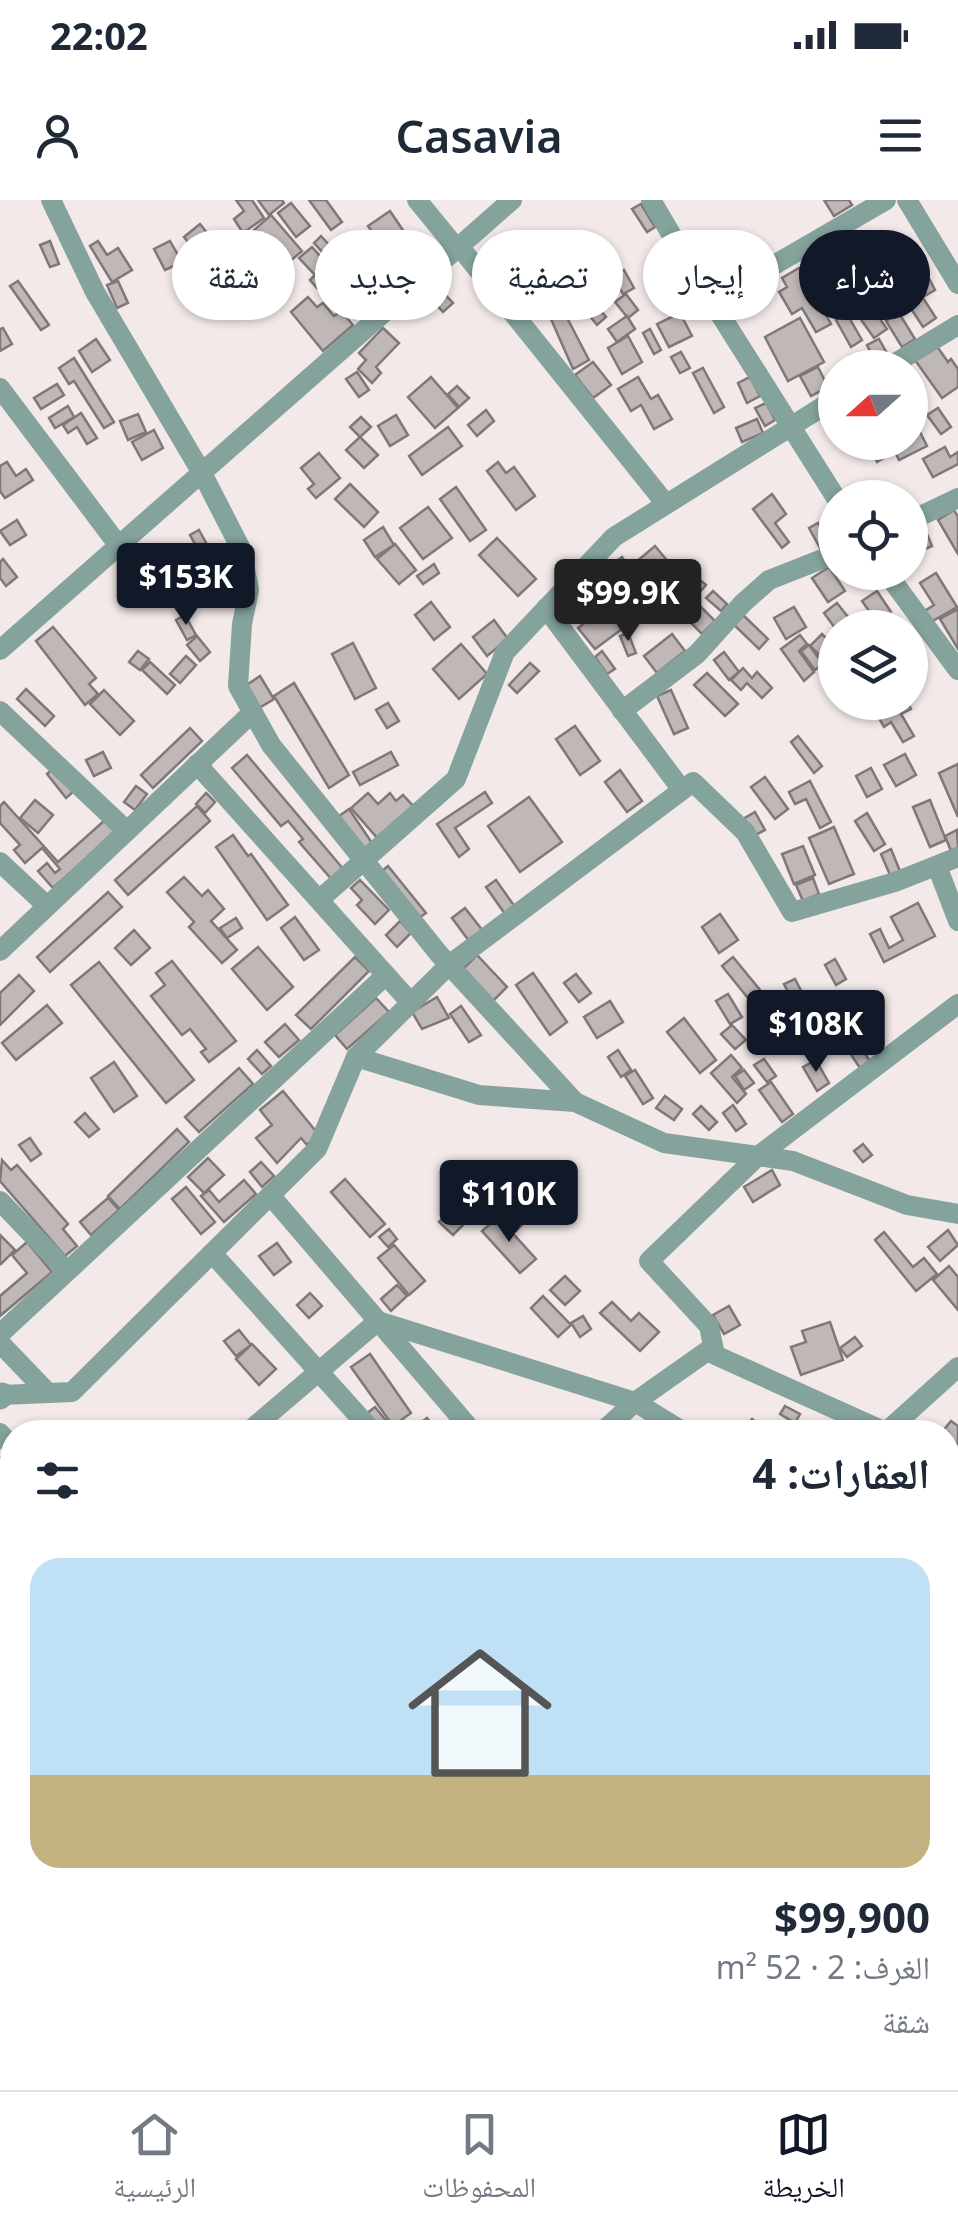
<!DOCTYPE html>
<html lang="ar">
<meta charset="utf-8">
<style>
:root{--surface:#fff;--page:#f6f6f7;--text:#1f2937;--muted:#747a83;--line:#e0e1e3;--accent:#111827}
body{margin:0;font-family:"Noto Sans","Noto Naskh Arabic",sans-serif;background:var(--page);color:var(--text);direction:rtl;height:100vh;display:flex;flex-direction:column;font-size:38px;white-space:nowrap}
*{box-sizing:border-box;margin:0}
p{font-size:32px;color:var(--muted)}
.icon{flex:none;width:55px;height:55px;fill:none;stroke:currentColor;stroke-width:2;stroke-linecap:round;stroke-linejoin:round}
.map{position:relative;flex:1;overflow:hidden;direction:ltr}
.sheet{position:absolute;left:0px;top:1220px;width:960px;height:670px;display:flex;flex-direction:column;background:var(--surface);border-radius:40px 40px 0 0;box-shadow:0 2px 8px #0004;direction:rtl}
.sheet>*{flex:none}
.banner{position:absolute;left:30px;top:30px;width:900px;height:90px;direction:rtl;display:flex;gap:20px}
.needle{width:65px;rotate:249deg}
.fabs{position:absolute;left:818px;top:150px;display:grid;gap:20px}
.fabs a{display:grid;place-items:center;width:110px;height:110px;border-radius:50%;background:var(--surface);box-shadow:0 2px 8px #0004;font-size:50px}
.price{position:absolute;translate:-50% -85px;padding:0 22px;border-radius:10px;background:var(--accent);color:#fff;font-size:32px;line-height:65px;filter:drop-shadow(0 2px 5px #0008)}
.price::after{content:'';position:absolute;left:50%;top:60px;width:30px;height:22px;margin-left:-15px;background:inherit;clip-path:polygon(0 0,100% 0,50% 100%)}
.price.active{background:#222;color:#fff}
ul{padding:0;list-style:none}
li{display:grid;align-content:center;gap:20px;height:530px;padding:0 30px}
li+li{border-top:2px solid var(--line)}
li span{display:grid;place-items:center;height:310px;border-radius:30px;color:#555}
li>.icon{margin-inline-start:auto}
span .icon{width:180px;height:180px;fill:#fffc;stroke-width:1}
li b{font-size:42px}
h2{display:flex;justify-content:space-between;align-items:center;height:120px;padding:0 30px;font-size:42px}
.pill{padding:0 35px;border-radius:45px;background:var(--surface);box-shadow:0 2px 8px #0004;font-size:35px;line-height:90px}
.pill.active{background:var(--accent);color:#fff}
.status{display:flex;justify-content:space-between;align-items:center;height:70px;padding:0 50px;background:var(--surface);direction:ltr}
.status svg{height:28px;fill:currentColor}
header{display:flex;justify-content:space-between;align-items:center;height:130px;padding:0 30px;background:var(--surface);font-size:45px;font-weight:600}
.tabs{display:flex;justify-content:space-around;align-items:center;height:140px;border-top:2px solid var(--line);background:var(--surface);font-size:28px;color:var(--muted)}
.tabs a{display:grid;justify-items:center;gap:5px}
.tabs .active{color:var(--accent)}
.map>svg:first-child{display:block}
.building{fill:#c0b7b7;stroke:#807878;stroke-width:2.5}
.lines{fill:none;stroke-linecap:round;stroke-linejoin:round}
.minor{stroke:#84a39c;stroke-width:20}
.tertiary{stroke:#84a39c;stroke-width:25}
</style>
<div class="status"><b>22:02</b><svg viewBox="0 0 49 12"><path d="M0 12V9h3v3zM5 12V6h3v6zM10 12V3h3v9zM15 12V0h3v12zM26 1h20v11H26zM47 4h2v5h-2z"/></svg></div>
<header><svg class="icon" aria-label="menu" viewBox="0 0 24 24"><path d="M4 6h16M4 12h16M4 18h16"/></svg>Casavia<svg class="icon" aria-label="person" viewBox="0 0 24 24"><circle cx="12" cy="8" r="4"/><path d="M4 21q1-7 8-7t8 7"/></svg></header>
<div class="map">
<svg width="958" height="1890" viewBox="0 0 958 1890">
<rect width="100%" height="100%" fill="#f3e9e9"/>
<g class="building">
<polygon points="236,0 252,0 264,18 243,33 234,19 244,11"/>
<polygon points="258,0 282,0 284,3 269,15"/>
<polygon points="309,0 326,0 342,22 331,30"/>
<polygon points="824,0 849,0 852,5 834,16"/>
<polygon points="291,3 310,26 296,37 278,13"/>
<polygon points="641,4 655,27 647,32 632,9"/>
<polygon points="390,11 415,48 410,52 422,70 407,81 368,26"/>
<polygon points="271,15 302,51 275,74 266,63 275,56 253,31"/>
<polygon points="200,24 212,39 196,52 184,37"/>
<polygon points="321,36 332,48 345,36 358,51 338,69 314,43"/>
<polygon points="50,41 59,64 50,67 40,45"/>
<polygon points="98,41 107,55 118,48 132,70 112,82 90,46"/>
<polygon points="170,41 182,62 165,70 154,49"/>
<polygon points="510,45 541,90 553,81 568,104 550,116 525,79 512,88 491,58"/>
<polygon points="312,47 335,73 317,88 310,80 315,75 299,58"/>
<polygon points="830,53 841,74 827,81 817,60"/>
<polygon points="861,53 871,69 859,78 848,62"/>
<polygon points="559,56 568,68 557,76 548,64"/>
<polygon points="919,59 935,90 921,98 905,67"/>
<polygon points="545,67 552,81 542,86 535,73"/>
<polygon points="799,68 831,124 816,132 802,108 792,114 779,92 787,87 782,78"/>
<polygon points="624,70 634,88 623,94 613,77"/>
<polygon points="337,73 368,105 355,119 323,86"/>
<polygon points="849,75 887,129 874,138 836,84"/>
<polygon points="18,81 49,125 41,130 10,86"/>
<polygon points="118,81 128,103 117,108 107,85"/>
<polygon points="437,86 453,103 443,112 428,95"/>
<polygon points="626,94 638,110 628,118 615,102"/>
<polygon points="308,97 317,107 323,103 334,116 341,111 353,125 323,151 291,112"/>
<polygon points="589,97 606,117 597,125 580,104"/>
<polygon points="923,98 936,118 923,127 910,107"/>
<polygon points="564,112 589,160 573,169 551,119"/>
<polygon points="680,113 692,136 669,147 657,124"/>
<polygon points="899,113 915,139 902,147 886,121"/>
<polygon points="847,114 862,140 851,147 836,120"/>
<polygon points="627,116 635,129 617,142 608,129"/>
<polygon points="800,118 824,162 788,181 765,137"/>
<polygon points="3,128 12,144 0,151 0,129"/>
<polygon points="383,128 399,143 376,167 381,173 372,183 358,169 366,160 359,153"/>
<polygon points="650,129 661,150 654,154 643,133"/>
<polygon points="628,136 642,162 622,174 608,148"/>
<polygon points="96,139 110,160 92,172 79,151"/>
<polygon points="879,139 888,155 875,162 867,145"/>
<polygon points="936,145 948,162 951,159 958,169 958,187 942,198 915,160"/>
<polygon points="681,152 690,168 680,173 671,157"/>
<polygon points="74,158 114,222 104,228 74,181 69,184 59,168"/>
<polygon points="593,162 611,185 593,198 575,175"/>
<polygon points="818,167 828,187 811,196 800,176"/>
<polygon points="703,168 724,207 714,213 693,173"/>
<polygon points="357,172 369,190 359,197 346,179"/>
<polygon points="431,177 458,208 435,228 408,197"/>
<polygon points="638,177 651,199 658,195 672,219 654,229 641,205 631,211 618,189"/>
<polygon points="750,177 760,196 747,203 738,183"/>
<polygon points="910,181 925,199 914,208 910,202"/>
<polygon points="57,184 64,195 41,209 34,198"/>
<polygon points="457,186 469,198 459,207 448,194"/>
<polygon points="766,203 775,220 765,226 755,208"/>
<polygon points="68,206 74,217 55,228 49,218"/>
<polygon points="938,208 951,227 941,234 927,215"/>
<polygon points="486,210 494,221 477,236 468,225"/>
<polygon points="81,213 97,238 87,244 77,227 68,233 63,225"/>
<polygon points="138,214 146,232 128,240 120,221"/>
<polygon points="396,215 408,235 390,246 378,226"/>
<polygon points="361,217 371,227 360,237 350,227"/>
<polygon points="757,219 763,233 742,242 736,228"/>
<polygon points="448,227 462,246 422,275 409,256"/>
<polygon points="918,228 927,246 899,260 890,242 910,242 910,232"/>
<polygon points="154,230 163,248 142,260 132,242"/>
<polygon points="360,237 378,255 364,268 346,250"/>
<polygon points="881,242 887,256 877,262 870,247"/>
<polygon points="945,247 950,257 958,252 958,264 933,277 923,259"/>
<polygon points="319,253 340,278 316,298 308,289 314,284 301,268"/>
<polygon points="7,262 16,276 26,269 33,280 5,298 0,291 0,266"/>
<polygon points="498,262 506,273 514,267 535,296 516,310 487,271"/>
<polygon points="350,284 378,312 364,327 335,299"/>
<polygon points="456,287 486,330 470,341 440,299"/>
<polygon points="772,294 786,314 775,323 789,342 782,348 753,309"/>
<polygon points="428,307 452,338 423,359 400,328"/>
<polygon points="954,310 958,317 958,354 938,320"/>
<polygon points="17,320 26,335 10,345 0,331"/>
<polygon points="922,322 932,346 916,353 910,338 910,327"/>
<polygon points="818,323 828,344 820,348 809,328"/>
<polygon points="383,327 394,345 375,357 364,340"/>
<polygon points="199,330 209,348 200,353 190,335"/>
<polygon points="497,338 536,379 518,396 479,355"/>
<polygon points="395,344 416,370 399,384 377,359"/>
<polygon points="655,346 671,365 663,372 694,410 682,420 635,363"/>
<polygon points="133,355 163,389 150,401 120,367"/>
<polygon points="195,357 215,390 194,403 174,370"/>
<polygon points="622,357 646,392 639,396 650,412 636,422 618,395 627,389 611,365"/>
<polygon points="3,359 17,377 6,386 0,378 0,362"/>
<polygon points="434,364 439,373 423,384 417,376"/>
<polygon points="829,367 845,391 828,402 812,378"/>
<polygon points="936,373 957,407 929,423 923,412 934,405 920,383"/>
<polygon points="695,376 706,385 698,394 687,385"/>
<polygon points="713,391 727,404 721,411 706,398"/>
<polygon points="877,391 891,412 867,428 858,428 854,422 869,411 862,401"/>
<polygon points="617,398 634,420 595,449 578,428"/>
<polygon points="431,402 450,427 434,440 415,415"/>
<polygon points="837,403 852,422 844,428 835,428 824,413"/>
<polygon points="701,407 715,421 702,434 688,420"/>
<polygon points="794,407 806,427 786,439 774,418"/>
<polygon points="958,409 958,449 940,419"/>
<polygon points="742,414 768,439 759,449 733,424"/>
<polygon points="185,415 196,435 187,440 176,420"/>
<polygon points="494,420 508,439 487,456 473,437"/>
<polygon points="53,427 96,478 89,484 98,494 85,505 36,441"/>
<polygon points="628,433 636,453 628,456 620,436"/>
<polygon points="672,434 685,451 657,473 644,456"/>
<polygon points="822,434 835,447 835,454 827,462 810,446"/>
<polygon points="800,435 807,444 799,451 814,472 804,481 781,449"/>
<polygon points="197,436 210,452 200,461 187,445"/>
<polygon points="353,443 376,488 355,499 332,454"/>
<polygon points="461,444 487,474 459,499 433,469"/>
<polygon points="809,445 823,464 815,470 801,451"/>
<polygon points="138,451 149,459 140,470 129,462"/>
<polygon points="602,451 615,469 607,474 595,457"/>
<polygon points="724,452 739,472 729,480 714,460"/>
<polygon points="186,456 196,465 180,483 170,474"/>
<polygon points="150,462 175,485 167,494 142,470"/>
<polygon points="530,463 539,471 517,493 509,485"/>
<polygon points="743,468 752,478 757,472 772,488 762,498 747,483 741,490 731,480"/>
<polygon points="707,473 738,504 725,516 694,485"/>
<polygon points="260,476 274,499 259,508 245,486"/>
<polygon points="294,483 349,575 329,588 274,496"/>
<polygon points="26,489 54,516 45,526 17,499"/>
<polygon points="104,490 134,521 120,535 90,504"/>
<polygon points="671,490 688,528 674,534 657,496"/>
<polygon points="874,502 907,502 911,509 901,514 914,536 903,542 891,522 884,527 871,504"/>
<polygon points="388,503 399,521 387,528 376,510"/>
<polygon points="575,526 600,561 580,575 556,539"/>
<polygon points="190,528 202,541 153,588 141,575"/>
<polygon points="798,536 822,566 814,573 791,542"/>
<polygon points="103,552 111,568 94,576 86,560"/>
<polygon points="391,552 398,565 360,585 353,572"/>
<polygon points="905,554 916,575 896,586 884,565"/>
<polygon points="247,555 345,671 333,681 299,642 303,639 288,621 281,626 232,568"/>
<polygon points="958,564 958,617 939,573"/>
<polygon points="55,567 74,591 66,598 47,574"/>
<polygon points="871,568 882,589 867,597 856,576"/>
<polygon points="620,570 642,601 627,612 605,582"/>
<polygon points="765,577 788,609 775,619 751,587"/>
<polygon points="810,581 831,622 820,628 806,599 795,604 789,592"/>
<polygon points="136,586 147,594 135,610 124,602"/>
<polygon points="485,592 492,603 455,628 469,649 459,657 437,624"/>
<polygon points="206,593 215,602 205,613 196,604"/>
<polygon points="368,593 378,604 390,593 396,601 403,595 415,608 379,640 351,608"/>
<polygon points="529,597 562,642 520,672 488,626"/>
<polygon points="35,600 53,615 38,633 20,618"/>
<polygon points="930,600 946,640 930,647 913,607"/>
<polygon points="4,602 58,662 105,620 116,632 53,688 38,671 47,663 55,673 60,669 42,648 25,663 14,650 20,645 0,623 0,606"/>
<polygon points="197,606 210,621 128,695 115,680"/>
<polygon points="349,609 374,646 364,653 339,616"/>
<polygon points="755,612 765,630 753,636 743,619"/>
<polygon points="867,613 885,644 874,651 855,621"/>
<polygon points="834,627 854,674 829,684 809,638"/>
<polygon points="957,630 958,648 951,651 945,636"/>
<polygon points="233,635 248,656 251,654 288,705 267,720 216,647"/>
<polygon points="803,646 815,675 794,684 782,654"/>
<polygon points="891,649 900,671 890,675 881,654"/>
<polygon points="388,666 426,713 419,718 381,672"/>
<polygon points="184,677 202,696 208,690 224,709 211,721 237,750 222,763 189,727 194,722 167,692"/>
<polygon points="813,678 819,694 803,701 796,685"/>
<polygon points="360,680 389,710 375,724 357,705 362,700 351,688"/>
<polygon points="496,680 515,707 505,714 486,687"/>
<polygon points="108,692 122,707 50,772 37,757"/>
<polygon points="918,703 935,736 884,762 870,734 880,729 889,748 903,740 891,717"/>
<polygon points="465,708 483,731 469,741 452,718"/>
<polygon points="720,714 738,740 719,753 702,727"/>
<polygon points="295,717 319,750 304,760 281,728"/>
<polygon points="236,718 242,728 227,738 220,728"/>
<polygon points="400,721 411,733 397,747 386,735"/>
<polygon points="134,730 150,748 131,765 115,748"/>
<polygon points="258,747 293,787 267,810 232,769"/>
<polygon points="477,755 507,787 490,804 460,772"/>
<polygon points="355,757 369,771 311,829 296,815"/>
<polygon points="733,757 788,824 765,844 756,833 760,830 752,820 760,813 722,766"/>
<polygon points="835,759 846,779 836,785 825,765"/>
<polygon points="172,761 236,841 209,862 201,852 206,849 190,829 182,835 151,796 165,785 156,773"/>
<polygon points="99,762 194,880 166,903 71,785"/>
<polygon points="533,773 567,822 550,835 516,785"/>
<polygon points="576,774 591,793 579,802 564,783"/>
<polygon points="19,775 34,791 0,825 0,793"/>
<polygon points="795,779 806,800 795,806 784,784"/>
<polygon points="728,794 742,817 730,824 716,801"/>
<polygon points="437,797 449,818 422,829 412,812"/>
<polygon points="376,798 389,812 347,849 335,835"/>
<polygon points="845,800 855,823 838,830 829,807"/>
<polygon points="610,801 623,822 597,838 584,817"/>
<polygon points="808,801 816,812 805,819 797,808"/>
<polygon points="47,805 62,823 16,860 2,843"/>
<polygon points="461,806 481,835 469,842 450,814"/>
<polygon points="684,818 716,860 700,873 667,832"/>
<polygon points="798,822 819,847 810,855 789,829"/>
<polygon points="285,824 299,840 279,857 265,842"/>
<polygon points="855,824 868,843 861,848 874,867 864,874 838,835"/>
<polygon points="732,825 746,840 735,849 721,834"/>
<polygon points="257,850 271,866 262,874 248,859"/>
<polygon points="618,850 631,870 621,877 608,857"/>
<polygon points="731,855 742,868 732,877 746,894 737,903 711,873"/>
<polygon points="764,859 776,876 767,882 754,865"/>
<polygon points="816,860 829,883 817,891 803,867"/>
<polygon points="114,862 137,896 114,912 91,878"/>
<polygon points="239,868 253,884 199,932 185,917"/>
<polygon points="635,870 653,898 643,904 625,876"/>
<polygon points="744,870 754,883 744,890 735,876"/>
<polygon points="771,882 793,914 782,922 759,890"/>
<polygon points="283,891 319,935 307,945 301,938 277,963 256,938 272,925 260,910"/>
<polygon points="665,896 682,909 674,920 656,908"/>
<polygon points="733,905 746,924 736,931 723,913"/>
<polygon points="701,906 717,922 709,930 693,914"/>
<polygon points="85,913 99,929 89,937 75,922"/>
<polygon points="177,929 189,942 120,1009 108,996"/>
<polygon points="30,938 41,954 31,961 19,945"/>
<polygon points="863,944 872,955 863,962 854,951"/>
<polygon points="208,958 224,975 204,993 188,977"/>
<polygon points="2,960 11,970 17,965 68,1024 63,1029 77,1046 65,1056 0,981"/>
<polygon points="261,962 274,976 262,987 250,972"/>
<polygon points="772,970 780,985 753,1002 744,987"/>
<polygon points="345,979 385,1024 370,1037 331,992"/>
<polygon points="244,980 256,994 224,1022 201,996 209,990 219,1002"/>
<polygon points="186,987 215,1022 201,1034 172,999"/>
<polygon points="108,998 119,1010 91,1035 80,1022"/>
<polygon points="514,1001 530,1016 516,1031 500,1016"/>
<polygon points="452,1009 466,1022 453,1035 439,1022"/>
<polygon points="498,1017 536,1059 520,1073 482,1031"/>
<polygon points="389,1029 397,1039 388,1047 379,1037"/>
<polygon points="948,1030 958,1045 940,1061 928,1047"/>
<polygon points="884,1032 913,1067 924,1058 937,1074 916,1091 875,1040"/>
<polygon points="0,1035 15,1050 1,1064 0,1063"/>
<polygon points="27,1042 52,1072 0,1116 0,1096 27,1073 12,1055"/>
<polygon points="277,1043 291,1062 274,1075 259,1056"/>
<polygon points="394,1045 425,1081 409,1095 378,1058"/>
<polygon points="949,1066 958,1077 958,1110 933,1080"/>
<polygon points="565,1076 580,1091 565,1105 550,1090"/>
<polygon points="397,1085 407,1096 391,1111 381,1099"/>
<polygon points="310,1093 322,1106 309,1118 297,1105"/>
<polygon points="543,1096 571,1125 558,1137 531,1108"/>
<polygon points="612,1102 631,1121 639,1113 659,1132 640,1151 600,1113"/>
<polygon points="729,1106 740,1125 724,1134 713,1115"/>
<polygon points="583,1116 591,1129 580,1137 571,1123"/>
<polygon points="830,1122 843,1160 801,1175 791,1147 806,1142 802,1131"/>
<polygon points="239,1130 251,1145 236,1156 224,1141"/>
<polygon points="855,1137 862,1146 847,1157 840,1148"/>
<polygon points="252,1144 276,1169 259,1185 236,1159"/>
<polygon points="370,1154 411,1213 393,1226 351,1167"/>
<polygon points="785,1206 800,1214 795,1223 780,1214"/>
<polygon points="375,1207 392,1228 386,1232 381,1232 366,1214"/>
<polygon points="427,1218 438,1232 409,1232"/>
<polygon points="752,1219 768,1232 741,1232"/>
<polygon points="951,1221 958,1226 958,1243 952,1251 948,1247 948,1232 942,1232"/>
<polygon points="11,1250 12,1252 12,1288 0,1269 0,1258"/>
<polygon points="954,1304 958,1308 958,1337 948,1326 948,1310"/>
<polygon points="951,1859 958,1870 958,1890 946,1890 938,1878 948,1878 948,1861"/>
<polygon points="69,1878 87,1878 97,1890 79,1890"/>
<polygon points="417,1878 429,1878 437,1888 409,1890 406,1886"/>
<polygon points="688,1878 695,1878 703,1890 681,1890 677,1884"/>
</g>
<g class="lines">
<g class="minor">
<polyline points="51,0 95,92 202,273 241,349 249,390 242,424 238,486 271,545 439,754 575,902 664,943 793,961 907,1005 958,1014"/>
<polyline points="417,0 458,50"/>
<polyline points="651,0 694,73 836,298"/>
<polyline points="907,0 958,84"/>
<polyline points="459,46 666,304"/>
<polyline points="712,101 886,0"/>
<polyline points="887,168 958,125"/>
<polyline points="0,188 119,346"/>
<polyline points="910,321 958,298"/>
<polyline points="886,372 958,470"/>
<polyline points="546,408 682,590"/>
<polyline points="0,450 512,0"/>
<polyline points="0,511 127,631"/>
<polyline points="622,511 697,454 743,403 769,380 835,354"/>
<polyline points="197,564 411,803"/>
<polyline points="0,662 47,706"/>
<polyline points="937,666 958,721"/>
<polyline points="319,700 456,579 505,452 614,337 835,199"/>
<polyline points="0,751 253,512"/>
<polyline points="356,857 479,895 575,902"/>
<polyline points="270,995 473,1232"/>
<polyline points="0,1001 67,1071"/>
<polyline points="212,1053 373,1232"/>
<polyline points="0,1134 386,775"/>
<polyline points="0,1143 48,1193"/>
<polyline points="2,1195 72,1192 317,949 356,857 449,765 693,582 745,632 792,712 895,682 958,657"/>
<polyline points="248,1232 378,1121 635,1202 684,1232"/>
<polyline points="602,1232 635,1202 713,1147"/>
<polyline points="886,1232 715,1155 709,1126 649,1061 758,956 958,804"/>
<polyline points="886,1232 958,1167"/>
<polyline points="0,1233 12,1247"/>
<polyline points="948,1282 958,1267"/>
<polyline points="948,1410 958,1417"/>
<polyline points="0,1488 12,1502"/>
<polyline points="0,1571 12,1559"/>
<polyline points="948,1695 958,1704"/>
<polyline points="0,1840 12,1854"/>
<polyline points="35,1878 47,1890"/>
<polyline points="358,1878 368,1890"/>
<polyline points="482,1878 492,1890"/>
<polyline points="652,1878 662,1890"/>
<polyline points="811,1878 820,1890"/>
<polyline points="0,1885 12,1874"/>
<polyline points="154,1890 168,1878"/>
<polyline points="554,1890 569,1878"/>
<polyline points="766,1890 779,1878"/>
</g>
<polyline class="tertiary" points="0,1197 2,1195"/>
</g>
</svg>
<div class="fabs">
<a><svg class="needle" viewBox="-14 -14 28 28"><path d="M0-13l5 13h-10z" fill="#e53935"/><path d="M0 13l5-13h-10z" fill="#747a83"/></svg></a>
<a><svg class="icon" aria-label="locate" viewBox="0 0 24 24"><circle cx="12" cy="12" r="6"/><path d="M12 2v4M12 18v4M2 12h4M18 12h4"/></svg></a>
<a><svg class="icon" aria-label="layers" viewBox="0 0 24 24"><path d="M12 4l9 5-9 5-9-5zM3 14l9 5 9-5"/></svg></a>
</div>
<b class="price" style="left:186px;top:428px">$153K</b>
<b class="price active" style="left:628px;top:444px">$99.9K</b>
<b class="price" style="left:816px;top:875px">$108K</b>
<b class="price" style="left:509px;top:1045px">$110K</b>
<div class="banner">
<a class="pill active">شراء</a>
<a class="pill">إيجار</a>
<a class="pill">تصفية</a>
<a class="pill">جديد</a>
<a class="pill">شقة</a>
</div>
<section class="sheet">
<h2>العقارات: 4<svg class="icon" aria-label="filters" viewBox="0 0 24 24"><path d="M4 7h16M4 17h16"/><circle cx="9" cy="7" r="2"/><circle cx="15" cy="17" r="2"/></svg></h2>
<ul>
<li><span style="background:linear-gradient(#bfe0f5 70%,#c2b280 0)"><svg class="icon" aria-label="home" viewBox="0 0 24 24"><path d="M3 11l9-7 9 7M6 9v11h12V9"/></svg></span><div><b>$99,900</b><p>الغرف: 2 · 52 m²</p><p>شقة</p></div></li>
</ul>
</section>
</div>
<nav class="tabs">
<a class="active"><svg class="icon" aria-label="map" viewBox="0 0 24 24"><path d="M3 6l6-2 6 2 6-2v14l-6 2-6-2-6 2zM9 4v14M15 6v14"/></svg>الخريطة</a>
<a><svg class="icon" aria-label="saved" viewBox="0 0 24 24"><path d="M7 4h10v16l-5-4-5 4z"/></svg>المحفوظات</a>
<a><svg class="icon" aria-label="home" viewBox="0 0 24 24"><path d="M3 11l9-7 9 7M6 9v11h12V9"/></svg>الرئيسية</a>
</nav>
